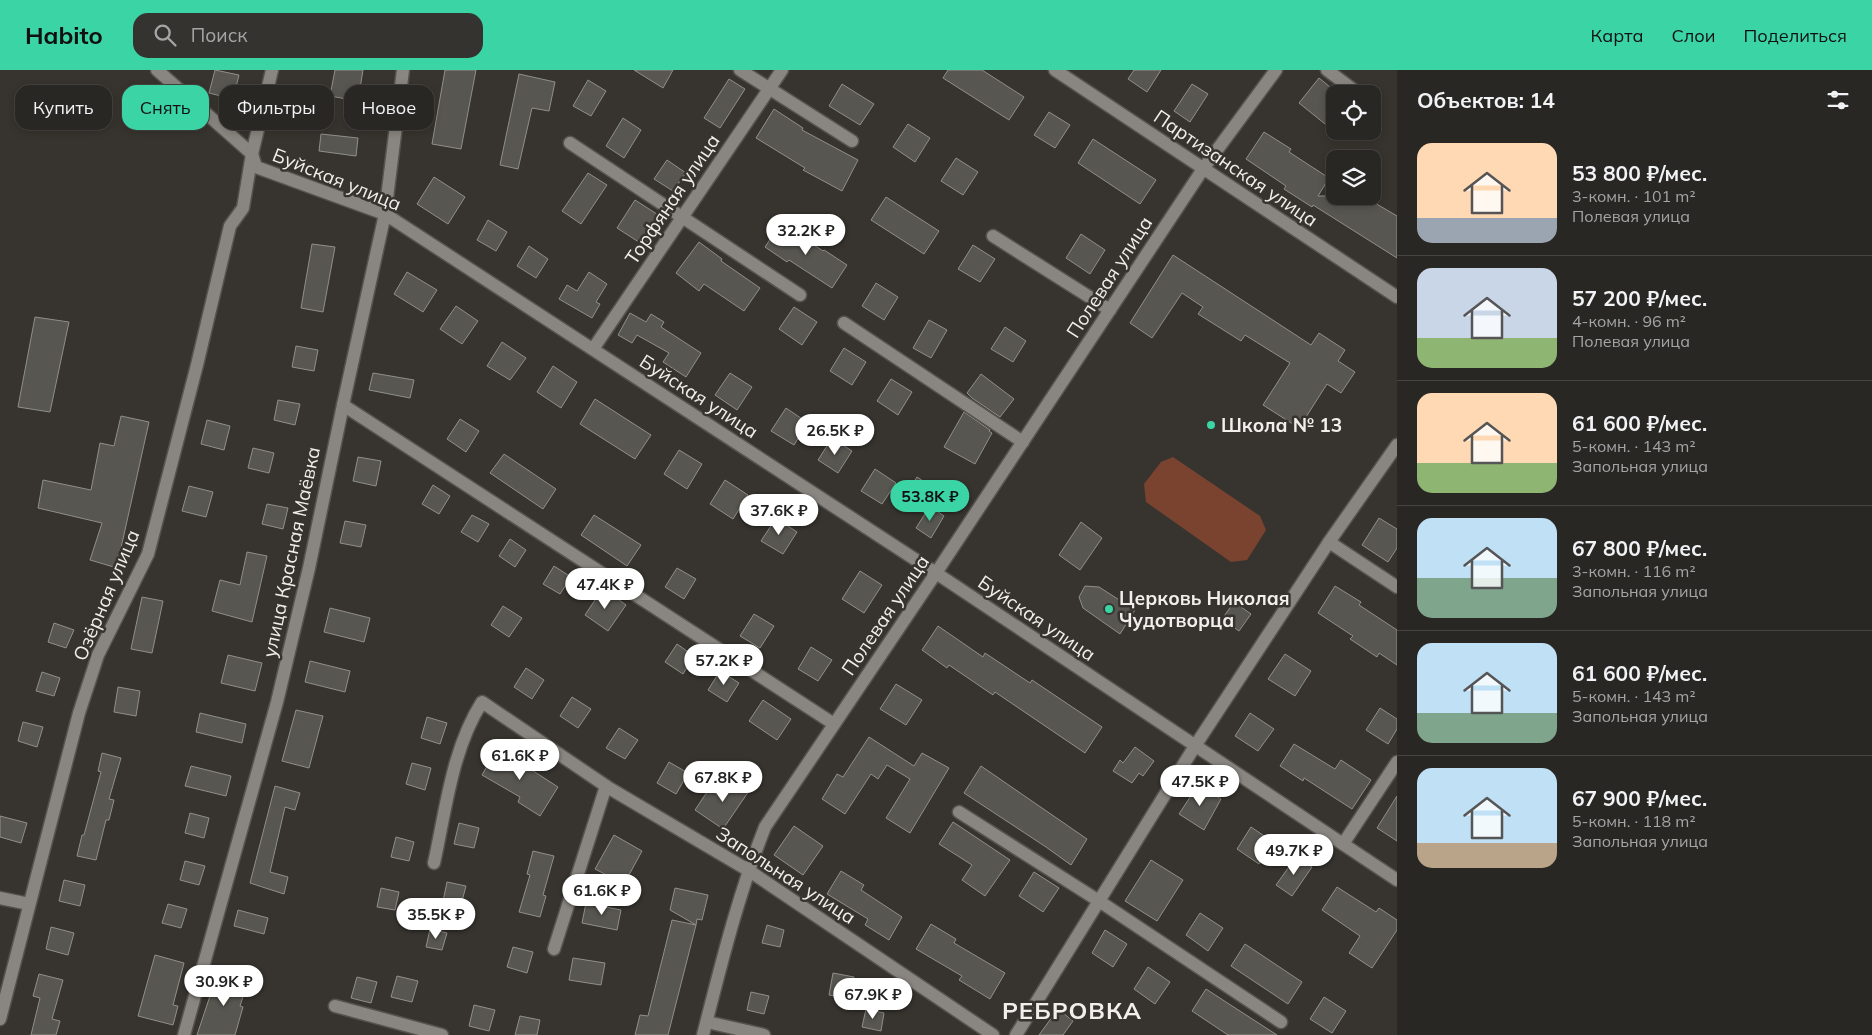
<!DOCTYPE html>
<html lang="ru">
<meta charset="utf-8">
<style>
:root{--surface:#292723;--page:#353330;--text:#f1f3f6;--muted:#a5a5a6;--line:#454441;--accent:#3bd4a4}
body{margin:0;font-family:Mulish,sans-serif;background:var(--page);color:var(--text);height:100vh;display:flex;flex-direction:column;font-size:19px;white-space:nowrap}
*{box-sizing:border-box;margin:0}
p{font-size:16px;color:var(--muted)}
.icon{flex:none;width:28px;height:28px;fill:none;stroke:currentColor;stroke-width:2;stroke-linecap:round;stroke-linejoin:round}
.map{position:relative;flex:1;overflow:hidden}
.drawer{display:flex;flex-direction:column;background:var(--surface);width:475px}
.drawer>*{flex:none}
.top-card{position:absolute;left:15px;top:15px;width:475px;height:45px;display:flex;gap:10px}
.tools{position:absolute;left:1326px;top:15px;display:grid;gap:10px}
.tools a{display:grid;place-items:center;width:55px;height:55px;border-radius:10px;background:var(--surface);box-shadow:0 2px 8px #0003,0 0 0 1px var(--line);font-size:25px}
.price{position:absolute;translate:-50% -42px;padding:0 11px;border-radius:18px;background:#fff;color:#222;font-size:16px;line-height:32px;filter:drop-shadow(0 1px 2px #0008)}
.price::after{content:'';position:absolute;left:50%;top:30px;width:15px;height:11px;margin-left:-8px;background:inherit;clip-path:polygon(0 0,100% 0,50% 100%)}
.price.current{background:var(--accent);color:#111}
ul{padding:0;list-style:none}
li{display:flex;align-items:center;gap:15px;height:125px;padding:0 20px}
li+li{border-top:1px solid var(--line)}
li span{display:grid;place-items:center;flex:none;width:140px;height:100px;border-radius:15px;color:#555}
li>.icon{margin-inline-start:auto}
span .icon{width:60px;height:60px;fill:#fffc;stroke-width:1}
li b{font-size:21px}
h2{display:flex;justify-content:space-between;align-items:center;height:60px;padding:0 20px;font-size:21px}
.chip{padding:0 18px;border-radius:15px;background:var(--surface);box-shadow:0 2px 8px #0003,0 0 0 1px var(--line);font-size:18px;line-height:45px}
.chip.current{background:var(--accent);color:#111}
header{display:flex;align-items:center;gap:30px;box-sizing:border-box;height:70px;padding:0 25px;background:var(--accent);color:#111}
header strong{font-size:24px}
nav{display:flex;gap:28px;margin-inline-start:auto;font-size:18px}
.search{width:350px;height:45px;background:var(--page);display:flex;align-items:center;gap:12px;box-sizing:border-box;padding:0 18px;border-radius:15px;color:var(--muted);font-size:19px}
main{display:flex;flex:1;min-height:0}
.map>svg:first-child{display:block}
.green{fill:#7a432f}
.building{fill:#585650;stroke:#918f89}
.lines{fill:none;stroke-linecap:round;stroke-linejoin:round}
.minor-casing{stroke:#56534e;stroke-width:15}
.minor{stroke:#898580;stroke-width:12}
.poi-dot{fill:#3bd4a4;stroke:#37342f;stroke-width:2}
.labels{text-anchor:middle;stroke-width:5;stroke-linejoin:round;paint-order:stroke}
.street-label{font-size:19px;fill:#f1efec;stroke:#37342f}
.poi-label{font-size:19px;font-weight:bold;fill:#f1efec;stroke:#37342f;text-anchor:start}
.district-label{font-size:24px;font-weight:bold;letter-spacing:1px;fill:#f1efec;stroke:#37342f}
</style>
<header>
<strong>Habito</strong>
<div class="search"><svg class="icon" aria-label="search" viewBox="0 0 24 24"><circle cx="10" cy="10" r="6"/><path d="M15 15l6 6"/></svg>Поиск</div>
<nav><a>Карта</a><a>Слои</a><a>Поделиться</a></nav>
</header>
<main>
<div class="map">
<svg width="1397" height="965" viewBox="0 0 1397 965">
<rect width="100%" height="100%" fill="#37342f"/>
<polygon class="green" points="1173,387 1260,446 1266,460 1247,490 1231,492 1146,432 1144,414 1161,392"/>
<g class="building">
<polygon points="215,0 239,5 233,29 209,23"/>
<polygon points="335,0 363,0 358,31 330,26"/>
<polygon points="445,0 476,0 461,79 432,74"/>
<polygon points="634,0 673,0 663,18"/>
<polygon points="948,0 982,0 1024,27 1009,50 943,8"/>
<polygon points="1134,0 1161,0 1147,22 1128,9"/>
<polygon points="519,4 555,12 549,41 532,38 518,99 500,95"/>
<polygon points="1319,8 1335,21 1335,62 1299,33"/>
<polygon points="729,9 745,19 720,58 704,48"/>
<polygon points="588,10 606,21 591,46 573,36"/>
<polygon points="842,14 874,34 860,55 829,36"/>
<polygon points="1192,14 1208,24 1190,52 1174,41"/>
<polygon points="774,39 803,58 802,60 858,90 842,121 803,100 805,98 756,68"/>
<polygon points="1049,42 1070,55 1055,78 1034,65"/>
<polygon points="623,48 641,60 624,88 606,76"/>
<polygon points="908,54 930,68 915,92 893,77"/>
<polygon points="1264,62 1291,79 1289,82 1329,108 1318,126 1363,126 1397,146 1397,188 1313,135 1312,137 1284,119 1286,116 1246,89"/>
<polygon points="321,64 358,68 356,86 319,81"/>
<polygon points="1093,69 1156,110 1140,134 1078,93"/>
<polygon points="956,88 978,102 963,125 941,111"/>
<polygon points="667,90 686,103 673,121 654,109"/>
<polygon points="588,103 607,115 581,154 562,141"/>
<polygon points="434,107 465,127 448,154 417,134"/>
<polygon points="886,127 939,161 924,184 871,150"/>
<polygon points="635,130 663,148 645,176 617,158"/>
<polygon points="488,150 507,162 496,181 477,170"/>
<polygon points="781,153 823,181 824,180 847,195 832,218 789,190 787,192 765,177"/>
<polygon points="1081,164 1105,180 1090,204 1066,188"/>
<polygon points="699,172 722,189 721,191 760,218 744,241 704,214 699,221 676,203"/>
<polygon points="312,174 335,177 323,242 301,238"/>
<polygon points="973,175 995,189 980,212 958,199"/>
<polygon points="529,176 548,189 536,208 517,196"/>
<polygon points="1173,185 1311,275 1319,263 1345,280 1338,291 1355,302 1341,323 1327,314 1299,358 1263,335 1290,293 1245,265 1241,271 1198,244 1203,237 1182,223 1152,268 1130,253"/>
<polygon points="407,202 437,220 423,242 394,224"/>
<polygon points="589,202 607,214 596,232 600,234 592,248 559,229 567,215 577,221"/>
<polygon points="876,213 898,227 884,250 862,236"/>
<polygon points="456,236 478,251 462,274 440,259"/>
<polygon points="794,237 817,252 802,275 779,259"/>
<polygon points="630,243 646,252 651,244 664,252 661,257 701,283 686,307 663,292 669,283 637,265 632,273 618,265"/>
<polygon points="35,247 69,252 50,342 18,337"/>
<polygon points="929,250 947,260 931,288 913,278"/>
<polygon points="1005,257 1026,271 1013,292 991,279"/>
<polygon points="502,272 526,288 510,310 487,296"/>
<polygon points="296,276 318,280 314,301 292,297"/>
<polygon points="844,278 866,292 852,315 830,301"/>
<polygon points="553,296 577,312 561,338 537,322"/>
<polygon points="373,303 414,310 410,328 369,320"/>
<polygon points="730,303 752,317 737,340 715,325"/>
<polygon points="981,304 1014,329 1000,347 972,328 967,323"/>
<polygon points="891,309 912,322 898,345 877,331"/>
<polygon points="595,329 651,365 635,389 580,354"/>
<polygon points="278,330 300,334 295,355 274,350"/>
<polygon points="786,338 808,353 794,375 771,361"/>
<polygon points="964,342 990,360 989,361 992,363 975,394 944,377"/>
<polygon points="121,346 149,352 121,478 130,481 124,500 90,490 102,453 38,438 43,410 91,420 100,373 114,376"/>
<polygon points="460,349 479,361 466,382 447,369"/>
<polygon points="207,350 230,356 224,380 201,374"/>
<polygon points="832,368 852,381 838,403 818,390"/>
<polygon points="253,378 274,383 269,403 248,398"/>
<polygon points="679,380 702,394 687,419 664,404"/>
<polygon points="504,384 556,419 543,439 490,403"/>
<polygon points="358,387 381,391 376,416 353,411"/>
<polygon points="875,399 896,413 882,434 861,421"/>
<polygon points="917,407 937,420 923,442 903,429"/>
<polygon points="725,410 748,425 733,449 710,434"/>
<polygon points="433,415 450,426 439,444 422,434"/>
<polygon points="189,416 213,422 206,447 182,441"/>
<polygon points="267,434 288,438 283,459 262,454"/>
<polygon points="930,436 944,446 931,468 916,458"/>
<polygon points="472,445 489,454 478,472 461,462"/>
<polygon points="594,445 641,475 627,496 581,465"/>
<polygon points="776,448 797,462 783,484 761,471"/>
<polygon points="1379,448 1397,459 1397,478 1388,492 1362,475"/>
<polygon points="345,451 366,455 361,477 340,473"/>
<polygon points="1081,452 1102,468 1080,500 1059,485"/>
<polygon points="510,469 526,480 515,497 499,486"/>
<polygon points="247,482 267,486 252,552 212,541 220,510 240,515"/>
<polygon points="554,496 571,507 560,524 543,514"/>
<polygon points="677,498 696,509 684,529 665,517"/>
<polygon points="860,501 882,515 864,543 842,529"/>
<polygon points="1085,516 1099,517 1135,540 1120,564 1083,538 1079,527"/>
<polygon points="1335,516 1361,532 1359,535 1397,560 1397,595 1379,583 1377,587 1350,569 1353,566 1318,543"/>
<polygon points="603,518 626,535 608,561 585,545"/>
<polygon points="142,527 163,531 152,583 131,579"/>
<polygon points="1234,532 1251,544 1239,561 1222,549"/>
<polygon points="503,536 522,548 509,567 491,555"/>
<polygon points="330,538 370,548 364,572 324,562"/>
<polygon points="754,544 774,556 760,578 740,566"/>
<polygon points="54,553 74,560 66,578 48,572"/>
<polygon points="938,556 983,587 985,583 1030,613 1032,610 1102,657 1085,683 995,622 993,625 949,595 947,598 922,580"/>
<polygon points="677,574 694,586 683,604 665,592"/>
<polygon points="811,577 832,590 818,611 798,599"/>
<polygon points="1285,584 1311,601 1295,626 1268,609"/>
<polygon points="228,585 262,593 255,621 221,613"/>
<polygon points="310,591 350,601 345,622 305,612"/>
<polygon points="526,598 544,610 532,629 514,617"/>
<polygon points="720,601 739,613 727,632 708,620"/>
<polygon points="42,602 60,608 54,626 36,621"/>
<polygon points="896,614 922,630 906,655 880,639"/>
<polygon points="118,617 140,621 136,646 114,642"/>
<polygon points="572,627 591,639 578,658 560,646"/>
<polygon points="763,630 791,649 777,670 749,651"/>
<polygon points="1380,638 1397,649 1397,659 1388,674 1366,660"/>
<polygon points="296,640 323,646 309,698 282,691"/>
<polygon points="200,643 246,654 242,673 196,662"/>
<polygon points="1250,643 1274,659 1258,681 1235,666"/>
<polygon points="427,647 447,653 440,674 421,668"/>
<polygon points="23,652 43,657 37,677 18,671"/>
<polygon points="619,658 638,670 625,689 606,678"/>
<polygon points="869,667 914,696 922,683 949,698 910,763 886,748 910,709 887,695 878,709 871,704 845,744 822,729 837,704 843,707"/>
<polygon points="1294,674 1335,699 1341,690 1371,710 1352,739 1304,708 1303,711 1280,696"/>
<polygon points="498,677 525,693 524,695 558,717 540,746 518,732 520,727 482,705"/>
<polygon points="1135,677 1154,691 1143,706 1139,703 1132,713 1113,701 1120,690 1123,693"/>
<polygon points="102,683 121,688 109,729 114,730 109,750 106,750 96,790 77,786 82,765 84,765 101,702 98,701"/>
<polygon points="669,692 688,703 676,724 657,713"/>
<polygon points="412,693 431,698 425,720 406,714"/>
<polygon points="191,696 231,706 226,726 185,716"/>
<polygon points="981,696 1087,769 1071,795 1046,777 964,723"/>
<polygon points="733,707 751,718 723,759 695,740 709,719 721,727"/>
<polygon points="1198,715 1221,729 1204,760 1179,744"/>
<polygon points="275,716 300,723 295,740 285,737 270,802 288,807 284,824 250,813"/>
<polygon points="1397,726 1397,771 1377,758"/>
<polygon points="190,743 209,748 204,768 185,763"/>
<polygon points="0,746 27,753 21,773 0,767"/>
<polygon points="953,752 1010,790 985,826 962,810 972,795 939,774"/>
<polygon points="459,753 479,758 474,778 454,774"/>
<polygon points="794,756 823,776 803,805 774,785"/>
<polygon points="1251,757 1273,772 1259,794 1237,779"/>
<polygon points="614,765 642,781 624,814 595,799"/>
<polygon points="396,767 414,772 409,791 391,787"/>
<polygon points="533,781 554,786 543,825 546,826 540,847 519,842 530,805 527,804"/>
<polygon points="1296,787 1312,797 1292,826 1276,815"/>
<polygon points="1151,790 1183,810 1157,851 1125,831"/>
<polygon points="185,791 205,796 199,815 180,810"/>
<polygon points="841,801 864,815 861,820 902,847 889,870 865,855 868,849 827,824"/>
<polygon points="1034,802 1059,818 1043,842 1019,826"/>
<polygon points="64,810 85,815 80,836 59,831"/>
<polygon points="447,812 466,816 461,835 443,831"/>
<polygon points="1337,817 1376,842 1379,838 1397,850 1397,860 1372,898 1349,883 1360,866 1322,840"/>
<polygon points="381,818 399,822 395,840 377,837"/>
<polygon points="675,818 708,825 702,850 697,849 696,855 670,840"/>
<polygon points="586,833 621,840 617,860 582,853"/>
<polygon points="168,834 187,839 181,858 162,853"/>
<polygon points="238,840 268,848 264,864 234,856"/>
<polygon points="1200,843 1223,858 1208,881 1186,865"/>
<polygon points="672,850 696,855 668,965 635,965 640,945 648,946"/>
<polygon points="931,854 956,869 954,873 1005,903 990,929 959,910 962,906 916,879"/>
<polygon points="767,855 784,860 780,877 762,873"/>
<polygon points="51,857 74,863 68,885 46,879"/>
<polygon points="430,859 447,863 442,880 426,877"/>
<polygon points="1105,860 1127,874 1113,897 1092,883"/>
<polygon points="1245,874 1302,912 1288,934 1231,896"/>
<polygon points="513,877 533,882 527,903 507,897"/>
<polygon points="155,885 184,893 173,935 178,936 173,955 138,946"/>
<polygon points="573,888 605,893 601,915 569,910"/>
<polygon points="1148,897 1170,912 1155,934 1134,919"/>
<polygon points="218,902 248,911 240,936 243,937 235,965 197,965"/>
<polygon points="833,903 854,907 850,928 829,925"/>
<polygon points="39,904 63,910 52,949 60,951 56,965 31,965 40,928 33,926"/>
<polygon points="397,906 418,911 412,932 391,927"/>
<polygon points="357,907 377,912 371,933 351,928"/>
<polygon points="1206,919 1229,934 1277,965 1228,965 1192,941"/>
<polygon points="751,922 769,926 764,944 747,940"/>
<polygon points="1324,927 1346,941 1332,963 1310,949"/>
<polygon points="474,935 495,940 489,961 469,956"/>
<polygon points="866,939 884,943 881,961 862,957"/>
<polygon points="1058,939 1073,951 1063,965 1039,965"/>
<polygon points="520,946 540,950 537,965 515,965"/>
</g>
<g class="lines">
<defs>
<g id="minor">
<polyline points="157,0 252,84 256,97 385,144 936,503 1397,810"/>
<polyline points="740,0 852,71"/>
<polyline points="1055,0 1397,227"/>
<polyline points="1327,0 1359,24"/>
<polyline points="570,73 800,225"/>
<polyline points="993,166 1110,240"/>
<polyline points="844,253 1023,372"/>
<polyline points="593,279 782,0"/>
<polyline points="343,335 834,654"/>
<polyline points="1329,472 1397,517"/>
<polyline points="959,742 1099,831 1281,952"/>
<polyline points="1343,774 1397,692"/>
<path d="M434,793C446,739 452,679 482,632L609,718L748,800L993,965"/>
<polyline points="0,828 29,834"/>
<polyline points="554,879 606,716"/>
<polyline points="335,936 442,965"/>
<polyline points="0,949 79,643 98,585 148,484 197,295 230,156 243,138 252,84 272,0"/>
<polyline points="707,952 764,965"/>
<polyline points="184,965 277,632 309,498 343,335 385,144 403,0"/>
<path d="M703,965C721,895 738,825 765,757L936,503L1203,99L1276,0"/>
<polyline points="1016,965 1195,676 1329,472 1397,375"/>
</g>
</defs>
<use href="#minor" class="minor-casing"/>
<use href="#minor" class="minor"/>
</g>
<g class="poi-dot">
<circle cx="1211" cy="355" r="5"/>
<circle cx="1109" cy="539" r="5"/>
</g>
<g class="labels">
<g class="street-label">
<text transform="translate(1236 98) rotate(34)" y="7">Партизанская улица</text>
<text transform="translate(337 109) rotate(22)" y="7">Буйская улица</text>
<text transform="translate(672 129) rotate(-56)" y="7">Торфяная улица</text>
<text transform="translate(1109 207) rotate(-57)" y="7">Полевая улица</text>
<text transform="translate(699 326) rotate(33)" y="7">Буйская улица</text>
<text transform="translate(291 482) rotate(-78)" y="7">улица Красная Маёвка</text>
<text transform="translate(106 525) rotate(-67)" y="7">Озёрная улица</text>
<text transform="translate(885 545) rotate(-56)" y="7">Полевая улица</text>
<text transform="translate(1037 548) rotate(34)" y="7">Буйская улица</text>
<text transform="translate(786 805) rotate(33)" y="7">Запольная улица</text>
</g>
<g class="poi-label">
<text x="1221" y="362">Школа № 13</text>
<text x="1119" y="535">Церковь Николая<tspan x="1119" dy="22">Чудотворца</tspan></text>
</g>
<g class="district-label">
<text x="1072" y="949">РЕБРОВКА</text>
</g>
</g>
</svg>
<div class="tools">
<a><svg class="icon" aria-label="locate" viewBox="0 0 24 24"><circle cx="12" cy="12" r="6"/><path d="M12 2v4M12 18v4M2 12h4M18 12h4"/></svg></a>
<a><svg class="icon" aria-label="layers" viewBox="0 0 24 24"><path d="M12 4l9 5-9 5-9-5zM3 14l9 5 9-5"/></svg></a>
</div>
<b class="price" style="left:806px;top:186px">32.2K ₽</b>
<b class="price" style="left:835px;top:386px">26.5K ₽</b>
<b class="price current" style="left:930px;top:452px">53.8K ₽</b>
<b class="price" style="left:779px;top:466px">37.6K ₽</b>
<b class="price" style="left:605px;top:540px">47.4K ₽</b>
<b class="price" style="left:724px;top:616px">57.2K ₽</b>
<b class="price" style="left:520px;top:711px">61.6K ₽</b>
<b class="price" style="left:723px;top:733px">67.8K ₽</b>
<b class="price" style="left:1200px;top:737px">47.5K ₽</b>
<b class="price" style="left:1294px;top:806px">49.7K ₽</b>
<b class="price" style="left:602px;top:846px">61.6K ₽</b>
<b class="price" style="left:436px;top:870px">35.5K ₽</b>
<b class="price" style="left:224px;top:937px">30.9K ₽</b>
<b class="price" style="left:873px;top:950px">67.9K ₽</b>
<div class="top-card">
<a class="chip">Купить</a>
<a class="chip current">Снять</a>
<a class="chip">Фильтры</a>
<a class="chip">Новое</a>
</div>
</div>
<section class="drawer">
<h2>Объектов: 14<svg class="icon" aria-label="filters" viewBox="0 0 24 24"><path d="M4 7h16M4 17h16"/><circle cx="9" cy="7" r="2"/><circle cx="15" cy="17" r="2"/></svg></h2>
<ul>
<li><span style="background:linear-gradient(#ffd9b3 75%,#9aa5b1 0)"><svg class="icon" aria-label="home" viewBox="0 0 24 24"><path d="M3 11l9-7 9 7M6 9v11h12V9"/></svg></span><div><b>53 800 ₽/мес.</b><p>3-комн. · 101 m²</p><p>Полевая улица</p></div></li>
<li><span style="background:linear-gradient(#c9d6e8 70%,#8fb573 0)"><svg class="icon" aria-label="home" viewBox="0 0 24 24"><path d="M3 11l9-7 9 7M6 9v11h12V9"/></svg></span><div><b>57 200 ₽/мес.</b><p>4-комн. · 96 m²</p><p>Полевая улица</p></div></li>
<li><span style="background:linear-gradient(#ffd9b3 70%,#8fb573 0)"><svg class="icon" aria-label="home" viewBox="0 0 24 24"><path d="M3 11l9-7 9 7M6 9v11h12V9"/></svg></span><div><b>61 600 ₽/мес.</b><p>5-комн. · 143 m²</p><p>Запольная улица</p></div></li>
<li><span style="background:linear-gradient(#bfe0f5 60%,#7fa58c 0)"><svg class="icon" aria-label="home" viewBox="0 0 24 24"><path d="M3 11l9-7 9 7M6 9v11h12V9"/></svg></span><div><b>67 800 ₽/мес.</b><p>3-комн. · 116 m²</p><p>Запольная улица</p></div></li>
<li><span style="background:linear-gradient(#bfe0f5 70%,#7fa58c 0)"><svg class="icon" aria-label="home" viewBox="0 0 24 24"><path d="M3 11l9-7 9 7M6 9v11h12V9"/></svg></span><div><b>61 600 ₽/мес.</b><p>5-комн. · 143 m²</p><p>Запольная улица</p></div></li>
<li><span style="background:linear-gradient(#bfe0f5 75%,#b9a48a 0)"><svg class="icon" aria-label="home" viewBox="0 0 24 24"><path d="M3 11l9-7 9 7M6 9v11h12V9"/></svg></span><div><b>67 900 ₽/мес.</b><p>5-комн. · 118 m²</p><p>Запольная улица</p></div></li>
</ul>
</section>
</main>
